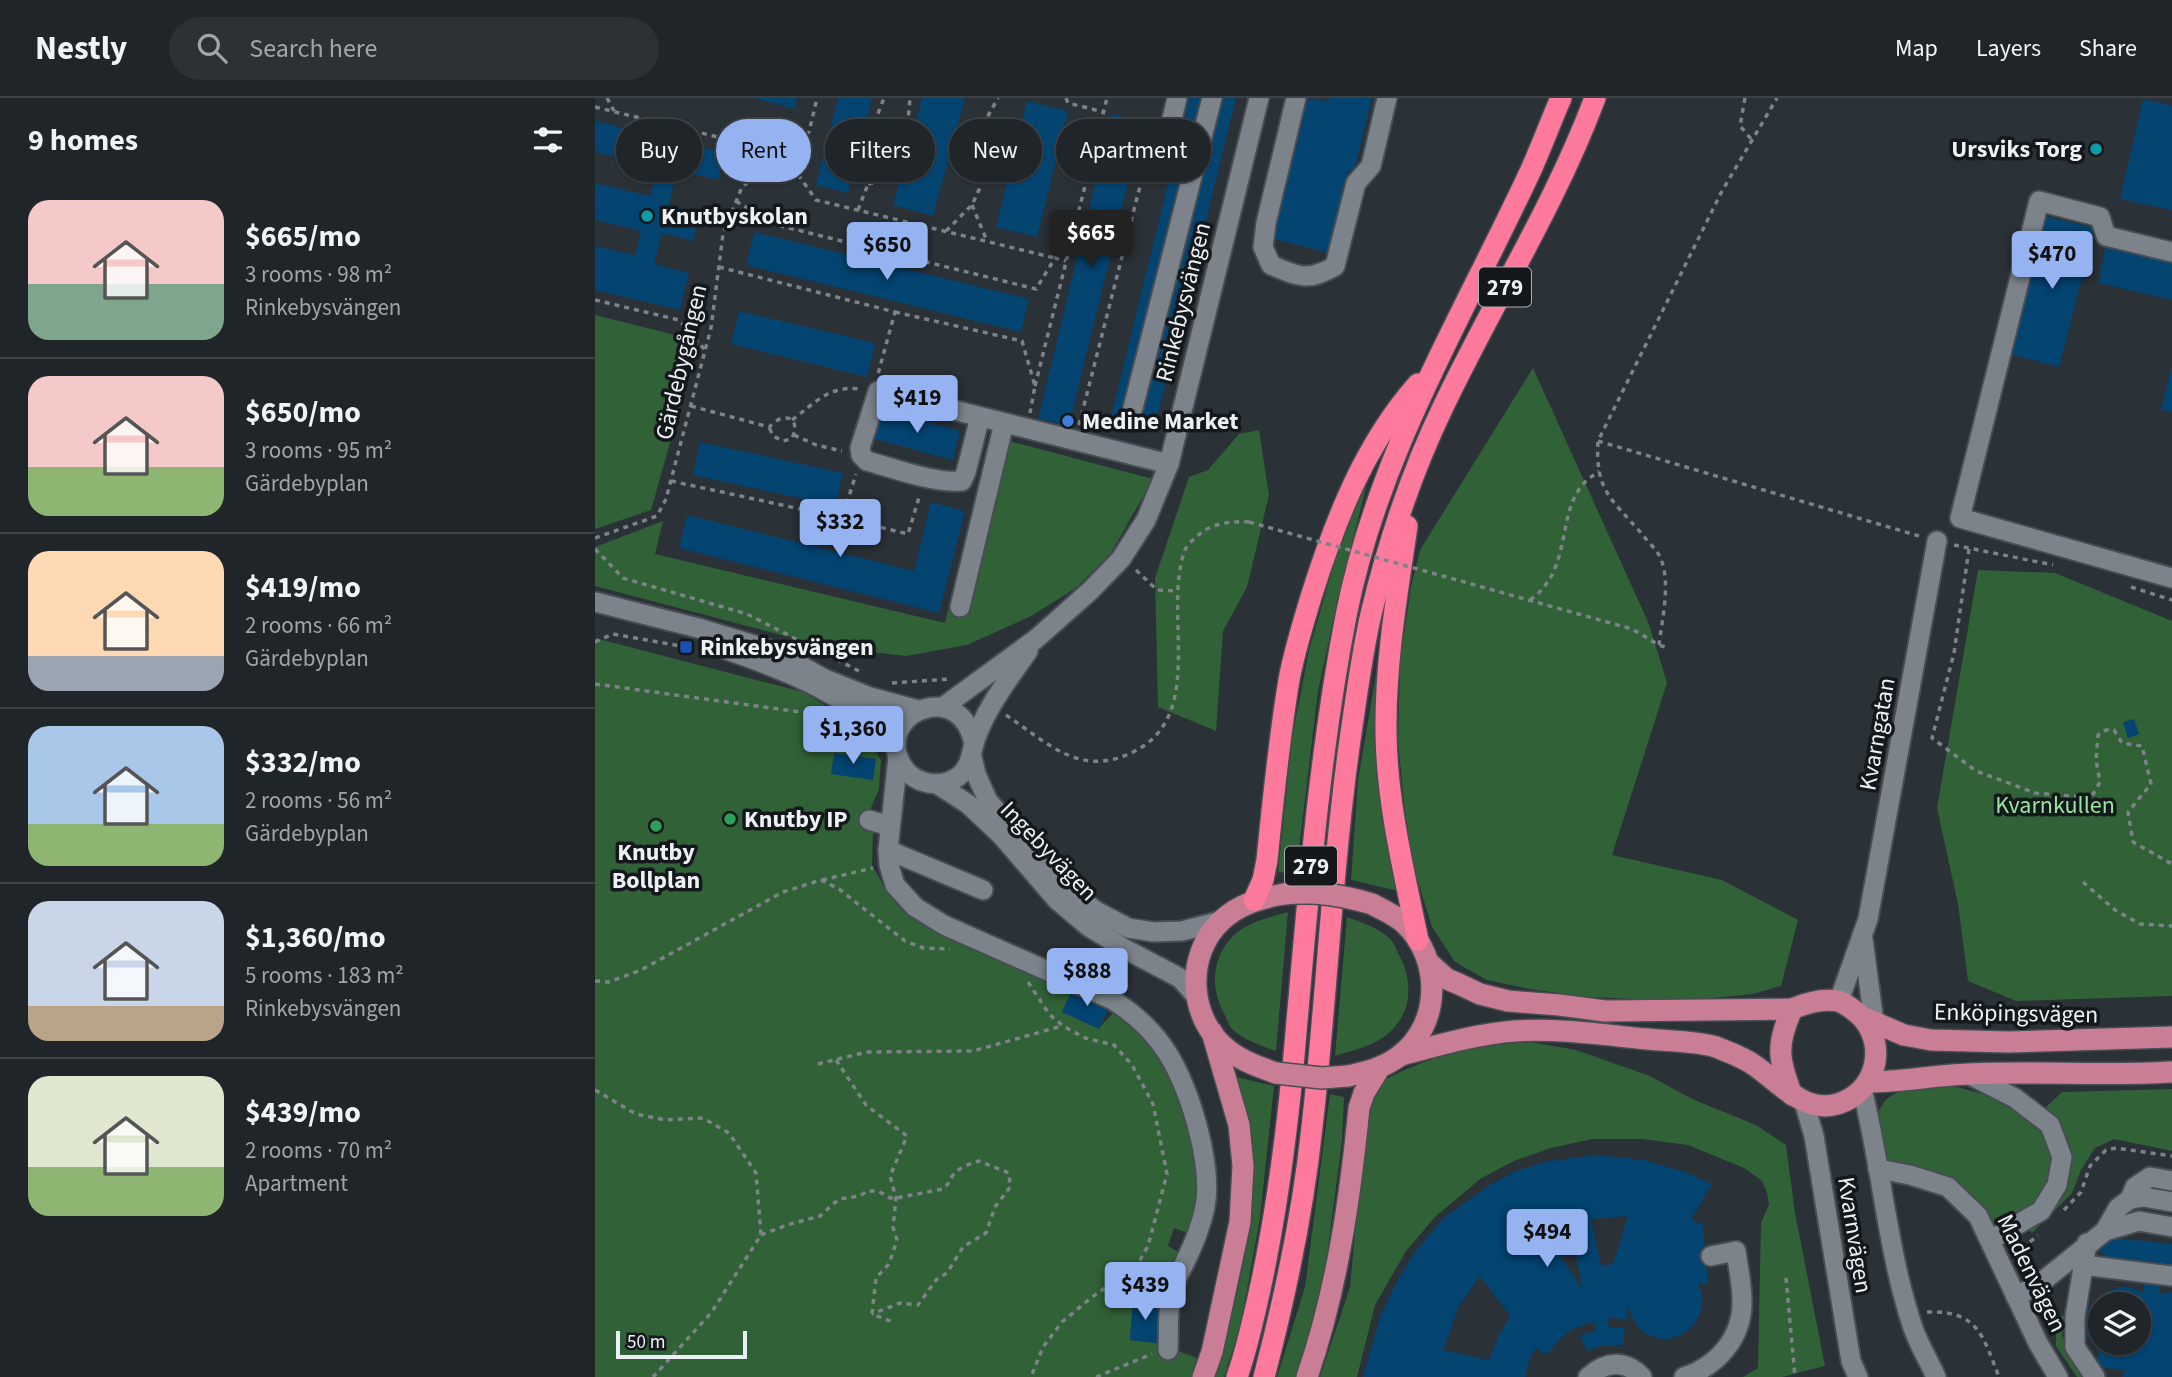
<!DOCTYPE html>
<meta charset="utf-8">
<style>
:root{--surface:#202529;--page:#2d3135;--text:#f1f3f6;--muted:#a2a5a8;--line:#3d4246;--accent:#95b2f1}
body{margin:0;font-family:"Source Sans 3",sans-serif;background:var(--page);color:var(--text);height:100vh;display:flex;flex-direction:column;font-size:26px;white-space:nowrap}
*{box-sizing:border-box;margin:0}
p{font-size:23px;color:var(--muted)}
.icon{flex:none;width:38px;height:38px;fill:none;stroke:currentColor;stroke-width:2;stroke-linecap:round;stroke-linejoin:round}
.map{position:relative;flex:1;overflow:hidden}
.sheet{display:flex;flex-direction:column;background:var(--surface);width:595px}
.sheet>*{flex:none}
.guide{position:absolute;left:21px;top:21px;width:665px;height:63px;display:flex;gap:14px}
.fabs{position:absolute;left:1493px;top:1194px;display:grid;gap:14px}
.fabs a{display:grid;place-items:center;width:63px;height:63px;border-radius:50%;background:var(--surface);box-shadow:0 2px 5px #0004,0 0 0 2px var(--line);font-size:35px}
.scale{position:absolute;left:21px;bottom:18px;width:131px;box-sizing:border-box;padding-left:7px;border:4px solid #edf1f5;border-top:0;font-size:19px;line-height:24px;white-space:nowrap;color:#edf1f5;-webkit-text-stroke:5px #15181b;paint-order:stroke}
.price{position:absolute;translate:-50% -60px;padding:0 16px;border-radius:7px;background:var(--accent);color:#111;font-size:23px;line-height:46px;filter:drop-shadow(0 2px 4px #0008)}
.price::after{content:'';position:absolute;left:50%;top:42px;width:21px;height:16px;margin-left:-10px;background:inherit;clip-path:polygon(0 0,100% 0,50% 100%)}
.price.on{background:#222;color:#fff}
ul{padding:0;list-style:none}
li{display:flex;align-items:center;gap:21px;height:175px;padding:0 28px}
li+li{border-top:2px solid var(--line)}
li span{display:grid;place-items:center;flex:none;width:196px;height:140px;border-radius:21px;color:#555}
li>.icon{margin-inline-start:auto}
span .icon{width:84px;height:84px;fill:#fffc;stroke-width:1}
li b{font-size:30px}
h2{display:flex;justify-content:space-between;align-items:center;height:84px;padding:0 28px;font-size:30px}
.pill{padding:0 24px;border-radius:32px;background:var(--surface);box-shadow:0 2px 5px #0004,0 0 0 2px var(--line);font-size:24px;line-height:63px}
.pill.on{background:var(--accent);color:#111}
header{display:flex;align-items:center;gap:42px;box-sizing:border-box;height:98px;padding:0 35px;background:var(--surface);border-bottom:2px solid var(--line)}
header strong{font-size:33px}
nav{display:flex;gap:38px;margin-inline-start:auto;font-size:24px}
.search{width:490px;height:63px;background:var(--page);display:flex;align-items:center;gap:18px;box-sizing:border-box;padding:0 24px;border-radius:38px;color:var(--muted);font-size:26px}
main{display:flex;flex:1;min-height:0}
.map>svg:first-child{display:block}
.green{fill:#316136}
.building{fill:#034471;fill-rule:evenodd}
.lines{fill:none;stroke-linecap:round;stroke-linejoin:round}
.minor-casing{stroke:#474d52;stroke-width:23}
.major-casing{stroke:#474d52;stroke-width:24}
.highway-casing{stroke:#474d52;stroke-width:24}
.path{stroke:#7d8388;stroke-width:3.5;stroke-dasharray:5 5;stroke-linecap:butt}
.minor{stroke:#7c838b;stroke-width:19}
.major{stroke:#ca7e95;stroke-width:21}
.highway{stroke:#fe7a9c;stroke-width:21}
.major-bridge-casing{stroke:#474d52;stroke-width:24;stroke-linecap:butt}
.path-bridge{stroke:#7d8388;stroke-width:3.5;stroke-dasharray:5 5;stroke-linecap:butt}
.major-bridge{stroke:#ca7e95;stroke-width:21}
.culture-dot{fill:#0f9aa8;stroke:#15181b;stroke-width:2.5}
.shop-dot{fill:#3f7fe0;stroke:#15181b;stroke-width:2.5}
.transit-dot{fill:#1a4fb4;stroke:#15181b;stroke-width:2.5}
.leisure-dot{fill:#2e9e5b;stroke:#15181b;stroke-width:2.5}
.labels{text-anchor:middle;stroke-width:7;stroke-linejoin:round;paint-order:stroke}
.shield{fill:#15181b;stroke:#acb0b4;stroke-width:2}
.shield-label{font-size:23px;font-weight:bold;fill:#edf1f5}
.poi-label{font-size:24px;font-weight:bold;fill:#edf1f5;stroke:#15181b;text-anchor:start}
.street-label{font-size:24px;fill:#edf1f5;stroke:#15181b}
.park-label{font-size:24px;fill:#97e69d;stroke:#15181b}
</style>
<header>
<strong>Nestly</strong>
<div class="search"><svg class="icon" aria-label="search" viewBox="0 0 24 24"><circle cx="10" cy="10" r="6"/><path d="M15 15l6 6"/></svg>Search here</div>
<nav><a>Map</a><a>Layers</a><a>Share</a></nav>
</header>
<main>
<section class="sheet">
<h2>9 homes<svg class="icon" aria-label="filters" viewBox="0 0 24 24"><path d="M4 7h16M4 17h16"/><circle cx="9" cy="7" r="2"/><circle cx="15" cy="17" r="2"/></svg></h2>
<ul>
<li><span style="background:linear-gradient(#f6c9c9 60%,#7fa58c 0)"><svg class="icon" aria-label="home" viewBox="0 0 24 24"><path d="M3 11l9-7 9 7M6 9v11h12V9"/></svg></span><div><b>$665/mo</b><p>3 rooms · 98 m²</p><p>Rinkebysvängen</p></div></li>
<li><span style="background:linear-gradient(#f6c9c9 65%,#8fb573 0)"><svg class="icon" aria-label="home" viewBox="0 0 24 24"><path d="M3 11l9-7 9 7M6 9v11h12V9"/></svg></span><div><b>$650/mo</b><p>3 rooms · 95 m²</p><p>Gärdebyplan</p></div></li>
<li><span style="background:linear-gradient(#ffd9b3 75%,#9aa5b1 0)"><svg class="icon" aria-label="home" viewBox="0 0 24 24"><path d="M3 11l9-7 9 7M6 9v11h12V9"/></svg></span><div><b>$419/mo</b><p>2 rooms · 66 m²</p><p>Gärdebyplan</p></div></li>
<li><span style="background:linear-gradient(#a9c7e8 70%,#8fb573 0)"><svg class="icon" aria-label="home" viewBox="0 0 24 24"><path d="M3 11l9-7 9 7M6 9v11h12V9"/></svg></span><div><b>$332/mo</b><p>2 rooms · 56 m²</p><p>Gärdebyplan</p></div></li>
<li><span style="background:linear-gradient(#c9d6e8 75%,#b9a48a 0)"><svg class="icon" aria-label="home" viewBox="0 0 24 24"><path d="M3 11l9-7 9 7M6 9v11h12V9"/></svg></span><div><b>$1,360/mo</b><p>5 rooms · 183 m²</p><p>Rinkebysvängen</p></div></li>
<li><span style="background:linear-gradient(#dfe7d0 65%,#8fb573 0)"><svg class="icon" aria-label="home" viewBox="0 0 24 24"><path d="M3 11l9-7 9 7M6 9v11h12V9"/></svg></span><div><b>$439/mo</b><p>2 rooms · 70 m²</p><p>Apartment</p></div></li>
</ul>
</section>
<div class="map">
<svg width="1577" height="1279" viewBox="0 0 1577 1279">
<rect width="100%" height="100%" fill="#2a3137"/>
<g class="green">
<polygon points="0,217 104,243 56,412 0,431"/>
<polygon points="938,270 1054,526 1072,585 1017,757 1127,782 1203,822 1186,888 1158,896 1087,903 993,899 934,891 892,882 860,864 837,829 819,771 810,714 803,643 805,564 816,489 825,452"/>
<polygon points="664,332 674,397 652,489 628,533 621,633 563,609 560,480 594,379 613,372 644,336"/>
<polygon points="395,338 558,381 516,455 481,490 436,518 372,547 311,558 232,549 0,488 0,449 68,423 60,456 350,525"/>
<polygon points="772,386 744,496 723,593 701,776 683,774 697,640 714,552 752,421"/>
<polygon points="1383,472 1460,475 1577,523 1577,898 1421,903 1373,883 1363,806 1342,710"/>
<polygon points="0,540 208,594 267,630 286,662 284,691 268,729 278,734 277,767 293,796 317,817 479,888 467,914 504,930 521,912 558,944 589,1007 605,1090 595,1136 579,1130 573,1148 587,1156 566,1205 538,1204 535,1242 562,1245 602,1260 596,1279 0,1279"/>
<polygon points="784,559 803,793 756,782 763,682"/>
<path d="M693,814L681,953C669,949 647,941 638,932C634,928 632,922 630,917C615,892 616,860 638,838C652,824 675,819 693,814Z"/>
<path d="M752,819C765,824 785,830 795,841C799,844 801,851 803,855C818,881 818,913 795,934C780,948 758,952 740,958Z"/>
<path d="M935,944L981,952L1055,978L1097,1001L1161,1027L1191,1047L1200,1115L1230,1268L1187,1279H1148L1163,1270L1166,1125L1174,1106L1172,1095L1167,1083L1149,1070L1093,1047L1047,1041H997L956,1050L919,1063L885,1081L840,1119L811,1153L780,1207L762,1279H725L755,1189L772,1006C776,1000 779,993 784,987C790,980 803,975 812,971C852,953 892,947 935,944Z"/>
<path d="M641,979L679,988L665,1120L645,1230L629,1279H617C644,1208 666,1101 654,1026C651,1010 645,994 641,979Z"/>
<path d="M1358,988C1372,992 1386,995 1400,1000C1408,1003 1416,1009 1423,1014C1458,1036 1472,1061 1446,1098C1439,1108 1421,1126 1409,1127C1392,1129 1385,1104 1375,1095C1353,1077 1327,1073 1300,1067C1289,1060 1287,1051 1284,1039C1274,986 1321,990 1358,988Z"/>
<polygon points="1577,991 1577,1053 1519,1041 1500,1050 1486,1072 1477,1095 1437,1135 1434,1132 1452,1118 1463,1104 1470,1087 1448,1012 1467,994"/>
<polygon points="735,996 749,999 747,1043 727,1196 703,1279 682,1279 710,1189"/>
<polygon points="1450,1189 1455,1217 1469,1218 1467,1238 1486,1273 1492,1279 1482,1279 1461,1248 1461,1232 1457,1224 1448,1219 1440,1207 1441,1198"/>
</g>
<g class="building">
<polygon points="159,0 202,0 199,11"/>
<polygon points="243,0 277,0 253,95 221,87"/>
<polygon points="327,0 370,0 338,118 298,107"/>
<polygon points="594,0 641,0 559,333 515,323"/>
<polygon points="710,0 733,3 734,0 777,0 759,73 754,72 734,155 676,140"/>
<polygon points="1548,1 1577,8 1577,112 1525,101"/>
<polygon points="432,3 473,13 442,139 401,129"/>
<polygon points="517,16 548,24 474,327 443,321"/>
<polygon points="0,23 129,55 123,82 82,72 74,107 105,115 98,143 67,135 59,166 94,175 85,212 0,192 0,148 40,157 46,133 0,122 0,85 55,98 62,69 0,54"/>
<polygon points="1448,118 1500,130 1464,269 1414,256"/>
<polygon points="159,134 434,201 426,234 151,167"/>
<polygon points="1511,147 1577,162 1577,202 1503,185"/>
<polygon points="144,213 280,245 272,279 136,246"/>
<polygon points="1576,270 1577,271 1577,314 1566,312"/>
<polygon points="287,312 365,333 358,362 280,341"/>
<polygon points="105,344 248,375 241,408 98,377"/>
<polygon points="336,404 370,413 344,515 84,450 92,417 319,473"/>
<polygon points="1539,621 1544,636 1533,640 1528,624"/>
<polygon points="239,655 281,661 278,682 236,676"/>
<polygon points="479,888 516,905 504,931 467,914"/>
<path d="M1001,1057L1048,1062L1093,1075L1117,1086L1096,1122L1108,1126L1113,1185H1103L1107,1196V1209L1103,1220L1096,1230L1086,1237L1074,1241L1061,1240L1050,1235L1041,1227L1033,1209L1032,1221L1013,1220L1014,1230H1030L1028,1247L1005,1248L992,1253L985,1238L1001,1232L999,1224L994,1225L976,1232L962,1244L952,1257L941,1250L936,1258L930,1279H768L785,1219L799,1189L817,1158L847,1121L893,1088L921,1073L949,1064ZM1033,1118L1018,1166L1006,1168L996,1121ZM975,1124L987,1191L949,1133ZM885,1178L915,1218L903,1239L894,1262L848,1252L864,1208Z"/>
<polygon points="1509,1139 1577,1146 1577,1174 1567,1173 1564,1196 1577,1194 1577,1279 1528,1279 1529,1272 1502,1269 1505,1247 1501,1247 1501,1242 1493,1240 1489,1233 1491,1210 1505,1212 1505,1244 1544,1244 1544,1206 1509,1206 1510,1194 1530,1188 1548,1194 1551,1170 1512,1165 1501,1140"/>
<polygon points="538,1204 566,1205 562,1245 535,1242"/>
</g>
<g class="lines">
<defs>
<g id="minor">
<path d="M582,0L572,42C574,57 588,58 601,61"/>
<path d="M701,0L671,125L668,149L676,167C704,179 713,184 740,168L761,85L776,68L792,0"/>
<polyline points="1577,154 1511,138 1505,119 1444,103 1365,420 1577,480"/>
<polyline points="538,310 617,0"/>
<path d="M385,319L371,374L367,383C341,386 298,370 272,363L266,357L265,350L283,293L574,366"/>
<polyline points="0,504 107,531 179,553 230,581 275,599 323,612"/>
<polyline points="365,509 409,325"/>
<path d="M132,552C198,575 250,596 301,645"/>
<polyline points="348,609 441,541 495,493 526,461 551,422 574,366 664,0"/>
<path d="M379,647C367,580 286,613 303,659C312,684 342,694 364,678C375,669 376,657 379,645C390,611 413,582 433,553"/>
<path d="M303,659L293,752L294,767L300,787L320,809L349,827L516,901C539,915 558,932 573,956C595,992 618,1066 610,1109C606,1128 599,1146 590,1164C586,1173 579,1183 577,1193C572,1211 574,1233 573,1252"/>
<polyline points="377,659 381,676 393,703 471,790 501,813 533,830 559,834 587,833 626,823"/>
<polyline points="342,686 373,706 407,738 462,802 494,829 530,851 585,880 601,898"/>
<polyline points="274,722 295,728"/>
<polyline points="293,752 388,792"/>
<polyline points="1268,841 1279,924"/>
<polyline points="1244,903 1273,821 1342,443"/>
<polyline points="1373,976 1420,1000 1455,1027 1467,1059 1462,1087 1446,1113 1395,1142"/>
<path d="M1267,991C1287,1070 1292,1152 1318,1230C1324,1247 1334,1263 1341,1279"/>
<polyline points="1209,1004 1219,1038 1256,1263 1263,1279"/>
<polyline points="1283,1071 1315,1077 1353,1089 1383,1118 1443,1245 1463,1279"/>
<polyline points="1535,1101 1548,1099 1577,1104"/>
<polyline points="1510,1133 1523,1110 1535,1101 1540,1089 1555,1079 1577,1083"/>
<polyline points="1492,1145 1480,1218 1480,1249 1500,1279"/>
<polyline points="1488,1167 1577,1178"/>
<polyline points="1421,1199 1448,1183 1510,1133 1544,1123 1577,1129"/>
<path d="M993,1279C1011,1263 1030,1261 1047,1279"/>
<path d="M1089,1279C1123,1268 1148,1239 1147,1202C1147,1186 1143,1169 1141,1153L1116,1158"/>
</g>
<g id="major">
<path d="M1197,911C1181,947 1183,961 1197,997"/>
<polyline points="1267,919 1309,937 1336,942 1414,944 1577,939"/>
<path d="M806,957C844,947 881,936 920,933C964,930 1009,937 1052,941C1071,943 1104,943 1121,949C1133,954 1148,959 1159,967C1189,988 1216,1024 1256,1000C1287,981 1289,936 1261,914C1256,910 1249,905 1243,903C1227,900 1211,905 1197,911L1010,913L964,907L913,903L885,896L866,887L852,881L834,865"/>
<path d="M681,975C664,969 647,963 633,952C593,921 590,857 626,823C644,806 666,800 689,796"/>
<path d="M753,978C771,974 788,970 803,959C847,927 847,861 809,825C800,817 788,812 777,806"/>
<path d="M1273,984C1307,984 1340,977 1374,976C1442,973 1509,978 1577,974"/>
<polyline points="608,1279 617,1254 645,1124 648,1068 644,1027 617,934"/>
<path d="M712,1279C742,1192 755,1101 764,1010L769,995L785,969"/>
</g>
<g id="highway">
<path d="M812,428C802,497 790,565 791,636C792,705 809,774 823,842"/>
<path d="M659,802L668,782L672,762C678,702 684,641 694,582C699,554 708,526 716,499C740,423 769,347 823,286"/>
<path d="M642,1279C653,1248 660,1214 667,1182C685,1096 695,1010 702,923C714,788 725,652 751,518C782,358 867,220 935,74C946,50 955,25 966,0"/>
<path d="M669,1279C691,1195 708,1115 717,1029C732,898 737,766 756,635C762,595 767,555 776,516C793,445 817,373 849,307C898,204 960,107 1000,0"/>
</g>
</defs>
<use href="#minor" class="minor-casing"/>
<use href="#major" class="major-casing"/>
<use href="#highway" class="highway-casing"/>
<g class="path">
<polyline points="12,0 19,13"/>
<polyline points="471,0 473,5 509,14"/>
<polyline points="1150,0 1145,28 1157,42"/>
<polyline points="0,9 188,55 221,102 460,160"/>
<polyline points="273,86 294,82 311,47 315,0"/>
<polyline points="141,103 178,126 441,191 460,160 471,163"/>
<polyline points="377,107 392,143"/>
<polyline points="263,112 273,86 274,39 289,0"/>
<polyline points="351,133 377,107 387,85 384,34 403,0"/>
<polyline points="124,169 300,214 283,276"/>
<polyline points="0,202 84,222 110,252"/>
<polyline points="300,214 427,243 440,288 435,315"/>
<polyline points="440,288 512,0"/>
<path d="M96,308L174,329C178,326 183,320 189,320C202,319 202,333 196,341L188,343L178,338L174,329"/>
<path d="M197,322C220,305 234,287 265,291"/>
<polyline points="484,327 555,49"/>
<polyline points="199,337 221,347 247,353"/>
<polyline points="1003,343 1324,438"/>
<polyline points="76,383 247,420 261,376"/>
<polyline points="247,420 313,436 325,396"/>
<polyline points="0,440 62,418 71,401 116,230 128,136 147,89 214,34 222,0"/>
<polyline points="1359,447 1458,467"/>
<polyline points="0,451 28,480 152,516 264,573"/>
<polyline points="1374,451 1359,555 1337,640 1381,673 1440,695 1496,700 1505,684 1501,662 1503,637 1511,632 1519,632 1527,645 1547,648 1556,686 1533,714 1538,744 1577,766"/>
<polyline points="541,472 562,492 583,493"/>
<polyline points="837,475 1037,531 1064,547 1073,550"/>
<polyline points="1536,489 1577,502"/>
<path d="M935,502C979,471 960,415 990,384C994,380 999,377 1004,373"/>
<polyline points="0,544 18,536 91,549"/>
<path d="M1064,547C1067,521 1077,481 1064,457C1060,450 1052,443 1047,436C1017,401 1000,394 1003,343L1127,93L1182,0"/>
<polyline points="297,585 355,581"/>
<polyline points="0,586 220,616 247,628 263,639"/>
<path d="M411,617C454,646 486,681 540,653C612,616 567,514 590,452C592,447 597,443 600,440C615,425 634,423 654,424"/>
<polyline points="227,782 278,770"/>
<polyline points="1488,784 1520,812 1545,826 1577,828"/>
<polyline points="0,883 14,884 46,872 188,794 226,782 244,791 310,843 328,850 355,851"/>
<polyline points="433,884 454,916 468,928 490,940 519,947 537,967 558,1006 572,1076 553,1148 545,1162 531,1176 497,1199 467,1224 448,1249 436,1279"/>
<polyline points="241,962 271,1007 312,1038 295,1078 301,1100 298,1129 302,1142 294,1166 281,1180 277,1216 300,1225"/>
<polyline points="223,966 272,954 378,953 467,928"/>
<polyline points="0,992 41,1016 70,1022 108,1020 134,1035 161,1075 166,1137 116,1215 58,1279"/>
<polyline points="1469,1112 1486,1094 1495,1068 1511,1052 1521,1050 1577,1058"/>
<path d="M166,1137L192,1127L225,1118L244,1101L265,1098L272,1093H283L295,1100H301L348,1091C354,1086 354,1083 358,1077C364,1069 375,1066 384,1063L414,1075L415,1089L400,1109L391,1135L368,1149L352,1175L341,1182L323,1207L305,1205L277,1216"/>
<polyline points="1420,1157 1443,1137"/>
<polyline points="1191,1180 1200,1279"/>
<path d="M1332,1214C1383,1212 1388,1238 1404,1279"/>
<polyline points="501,1279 557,1256"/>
</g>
<use href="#minor" class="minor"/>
<use href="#major" class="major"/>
<use href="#highway" class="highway"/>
<defs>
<g id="major-bridge">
<path d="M689,796C721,793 747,797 777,806"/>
<polyline points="681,975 727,980 753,978"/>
</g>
</defs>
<use href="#major-bridge" class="major-bridge-casing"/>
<polyline class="path-bridge" points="654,424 837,475"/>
<use href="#major-bridge" class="major-bridge"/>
</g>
<g class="culture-dot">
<circle cx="1501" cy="51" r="7"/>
<circle cx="52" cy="118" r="7"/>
</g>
<circle class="shop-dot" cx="473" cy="323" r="7"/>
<rect class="transit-dot" x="84" y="542" width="14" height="14" rx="3.5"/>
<g class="leisure-dot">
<circle cx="135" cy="721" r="7"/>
<circle cx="61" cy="728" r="7"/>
</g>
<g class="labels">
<g class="shield">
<rect x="884" y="169.5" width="52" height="39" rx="5"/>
<rect x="690" y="748.5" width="52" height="39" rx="5"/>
</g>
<g class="shield-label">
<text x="910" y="197">279</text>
<text x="716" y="776">279</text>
</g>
<g class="poi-label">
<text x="1487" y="59" text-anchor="end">Ursviks Torg</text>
<text x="66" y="126">Knutbyskolan</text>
<text x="487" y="331">Medine Market</text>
<text x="105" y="557">Rinkebysvängen</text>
<text x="149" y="729">Knutby IP</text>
<text x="61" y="762" text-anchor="middle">Knutby<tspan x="61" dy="28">Bollplan</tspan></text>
</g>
<g class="street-label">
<text transform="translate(588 204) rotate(-76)" y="8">Rinkebysvängen</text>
<text transform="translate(86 264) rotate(-77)" y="8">Gärdebygången</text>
<text transform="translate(1282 636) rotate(-80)" y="8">Kvarngatan</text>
<text transform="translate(454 753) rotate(46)" y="8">Ingebyvägen</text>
<text transform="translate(1421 915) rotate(1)" y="8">Enköpingsvägen</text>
<text transform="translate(1260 1137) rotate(81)" y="8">Kvarnvägen</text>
<text transform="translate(1437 1175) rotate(64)" y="8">Madenvägen</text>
</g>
<g class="park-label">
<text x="1460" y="715">Kvarnkullen</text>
</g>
</g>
</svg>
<div class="fabs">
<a><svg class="icon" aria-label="layers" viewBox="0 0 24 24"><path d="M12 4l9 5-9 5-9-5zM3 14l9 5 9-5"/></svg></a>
</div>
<div class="scale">50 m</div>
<b class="price on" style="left:496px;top:172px">$665</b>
<b class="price" style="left:292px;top:184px">$650</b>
<b class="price" style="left:1457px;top:193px">$470</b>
<b class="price" style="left:322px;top:337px">$419</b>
<b class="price" style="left:245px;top:461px">$332</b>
<b class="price" style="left:258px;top:668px">$1,360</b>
<b class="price" style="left:492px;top:910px">$888</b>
<b class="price" style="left:952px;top:1171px">$494</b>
<b class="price" style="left:550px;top:1224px">$439</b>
<div class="guide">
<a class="pill">Buy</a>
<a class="pill on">Rent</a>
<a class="pill">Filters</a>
<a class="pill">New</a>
<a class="pill">Apartment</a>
</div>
</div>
</main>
